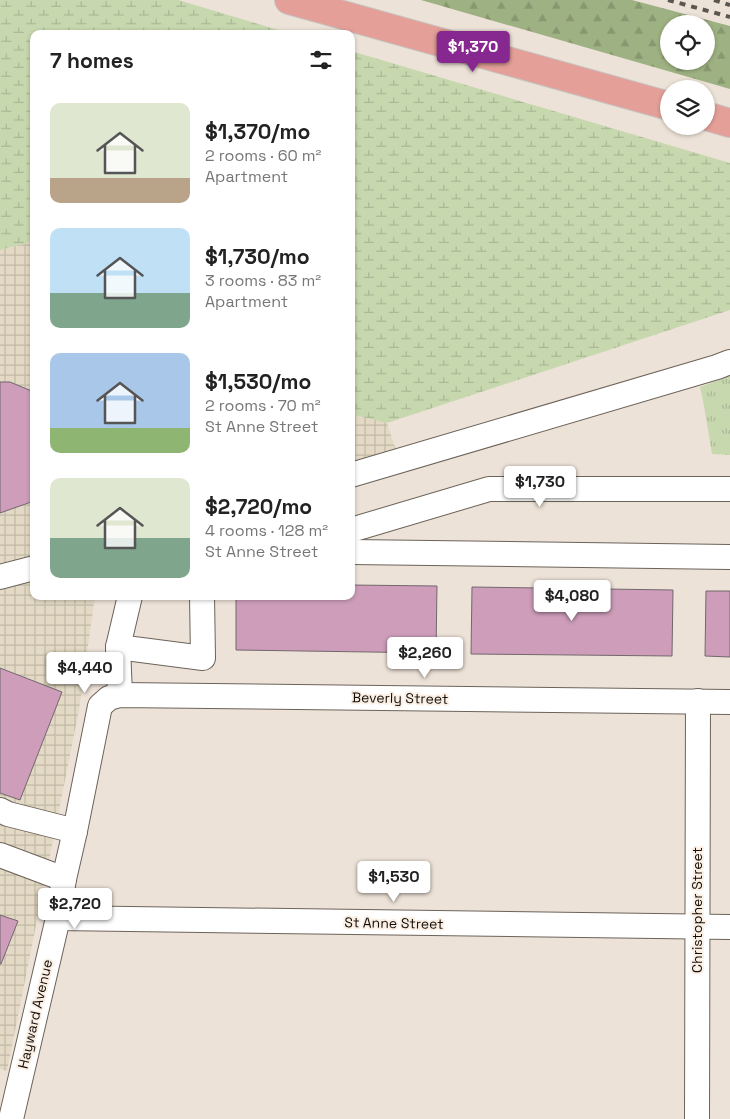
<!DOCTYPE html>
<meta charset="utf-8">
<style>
:root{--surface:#fff;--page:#f2f2f2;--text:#222;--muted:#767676;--accent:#872790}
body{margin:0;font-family:"Space Grotesk",sans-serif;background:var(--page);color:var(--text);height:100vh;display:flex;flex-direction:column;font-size:19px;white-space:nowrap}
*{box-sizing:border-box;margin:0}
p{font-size:16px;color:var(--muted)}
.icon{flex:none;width:28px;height:28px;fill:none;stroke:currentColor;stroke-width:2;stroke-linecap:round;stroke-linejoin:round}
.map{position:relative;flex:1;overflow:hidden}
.side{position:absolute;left:30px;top:30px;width:325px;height:570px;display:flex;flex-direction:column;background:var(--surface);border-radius:10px;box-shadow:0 1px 4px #0004}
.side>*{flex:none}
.controls{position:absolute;left:660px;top:15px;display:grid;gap:10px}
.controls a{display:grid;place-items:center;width:55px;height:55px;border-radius:50%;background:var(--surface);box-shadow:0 1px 4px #0004;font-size:25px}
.price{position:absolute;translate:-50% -42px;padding:0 11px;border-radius:5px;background:#fff;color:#222;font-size:16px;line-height:32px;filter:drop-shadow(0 1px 2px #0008)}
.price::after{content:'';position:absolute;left:50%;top:30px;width:15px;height:11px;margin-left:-8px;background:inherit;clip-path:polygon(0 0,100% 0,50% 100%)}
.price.current{background:var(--accent);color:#fff}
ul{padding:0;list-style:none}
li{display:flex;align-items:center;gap:15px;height:125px;padding:0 20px}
li span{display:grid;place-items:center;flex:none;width:140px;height:100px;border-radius:10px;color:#555}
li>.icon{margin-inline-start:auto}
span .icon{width:60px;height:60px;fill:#fffc;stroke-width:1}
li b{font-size:21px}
h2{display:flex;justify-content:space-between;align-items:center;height:60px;padding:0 20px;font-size:21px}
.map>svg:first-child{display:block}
.industrial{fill:url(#industrial-grid)}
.grass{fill:url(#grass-tufts)}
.forest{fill:url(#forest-firs);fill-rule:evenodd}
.wetland{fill:url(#wetland-marsh)}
.building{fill:#cd9dba;stroke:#73676e}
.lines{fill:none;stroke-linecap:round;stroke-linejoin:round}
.minor-casing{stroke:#6c635a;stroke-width:26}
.major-casing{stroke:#c6c5c4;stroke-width:30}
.minor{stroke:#fff;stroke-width:24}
.major{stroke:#e4a098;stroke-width:28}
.rail{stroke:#5c5650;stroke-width:4;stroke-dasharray:6 6;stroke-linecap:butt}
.labels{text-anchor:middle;stroke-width:4;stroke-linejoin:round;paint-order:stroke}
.street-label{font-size:14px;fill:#120e0b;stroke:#fbefe4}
</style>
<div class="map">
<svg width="730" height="1119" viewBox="0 0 730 1119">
<defs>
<pattern id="industrial-grid" width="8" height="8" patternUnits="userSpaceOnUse" patternTransform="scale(1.25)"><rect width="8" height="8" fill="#e3d9c4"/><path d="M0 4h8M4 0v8" fill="none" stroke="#c2b9a7"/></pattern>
<pattern id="grass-tufts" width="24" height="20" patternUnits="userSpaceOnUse" patternTransform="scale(1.25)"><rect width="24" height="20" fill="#c7d8af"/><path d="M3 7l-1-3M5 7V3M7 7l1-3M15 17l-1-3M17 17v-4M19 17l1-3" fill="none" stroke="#aab895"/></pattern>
<pattern id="forest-firs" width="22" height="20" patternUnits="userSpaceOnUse" patternTransform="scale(1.25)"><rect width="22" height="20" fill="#9eb182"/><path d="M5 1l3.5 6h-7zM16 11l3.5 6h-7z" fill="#87976f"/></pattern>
<pattern id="wetland-marsh" width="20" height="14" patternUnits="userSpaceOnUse" patternTransform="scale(1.25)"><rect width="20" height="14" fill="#c7d8af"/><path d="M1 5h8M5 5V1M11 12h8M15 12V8" fill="none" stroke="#aab895"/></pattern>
</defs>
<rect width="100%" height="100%" fill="#ede2d7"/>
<g class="industrial">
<polygon points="34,241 34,596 95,596 79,710 7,1071 0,1069 0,250"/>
<polygon points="351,414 387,423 401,466 351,481"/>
</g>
<polygon class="grass" points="730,376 730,455 712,454 704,406 700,387"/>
<path class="forest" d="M421,0H632L730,26V89ZM669,24H706V61H669Z"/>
<g class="wetland">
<polygon points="0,0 178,0 292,34 34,34 34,241 0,250"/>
<polygon points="351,51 730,163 730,310 387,423 351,414"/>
</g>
<g class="building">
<polygon points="0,382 10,382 34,392 34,501 0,513"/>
<polygon points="351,585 437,586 436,653 236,650 236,596 351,596"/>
<polygon points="472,587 673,590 672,656 471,654"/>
<polygon points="706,591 730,591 730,657 705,656"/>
<polygon points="0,668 62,692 20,800 0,793"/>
<polygon points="0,915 18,921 1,964 0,964"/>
</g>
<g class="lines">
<defs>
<g id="minor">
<polyline points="351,475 717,367 730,362"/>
<polyline points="351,530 489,489 730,489"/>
<polyline points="351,552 730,557"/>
<polyline points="0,577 34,568"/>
<polyline points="118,647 203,658 202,596"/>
<polyline points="120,695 118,647 130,596"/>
<polyline points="0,810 8,814 75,831"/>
<polyline points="0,855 64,879"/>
<polyline points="58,918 730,927"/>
<polyline points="11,1119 58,918 64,879 75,831 100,706 109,698 120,695 730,702"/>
<polyline points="697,1119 698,701"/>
</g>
<g id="major">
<polyline points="289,0 669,106"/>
<polyline points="706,116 730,123"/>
</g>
</defs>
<use href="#minor" class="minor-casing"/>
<use href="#major" class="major-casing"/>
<use href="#minor" class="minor"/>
<use href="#major" class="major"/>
<g class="rail">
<polyline points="668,0 730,17"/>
<polyline points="714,0 730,5"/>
</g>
</g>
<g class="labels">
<g class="street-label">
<text transform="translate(400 698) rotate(1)" y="5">Beverly Street</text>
<text transform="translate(697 910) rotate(-90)" y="5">Christopher Street</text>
<text transform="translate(394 923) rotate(1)" y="5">St Anne Street</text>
<text transform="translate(35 1014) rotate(-77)" y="5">Hayward Avenue</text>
</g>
</g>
</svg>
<div class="controls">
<a><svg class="icon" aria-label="locate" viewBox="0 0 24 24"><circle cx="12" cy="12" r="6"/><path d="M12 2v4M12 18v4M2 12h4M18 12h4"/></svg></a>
<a><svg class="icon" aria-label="layers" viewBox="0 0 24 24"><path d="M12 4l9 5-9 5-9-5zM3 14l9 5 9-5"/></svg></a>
</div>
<b class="price current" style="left:473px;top:73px">$1,370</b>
<b class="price" style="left:540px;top:508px">$1,730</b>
<b class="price" style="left:572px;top:622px">$4,080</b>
<b class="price" style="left:425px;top:679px">$2,260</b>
<b class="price" style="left:85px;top:694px">$4,440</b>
<b class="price" style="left:394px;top:903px">$1,530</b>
<b class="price" style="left:75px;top:930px">$2,720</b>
<section class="side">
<h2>7 homes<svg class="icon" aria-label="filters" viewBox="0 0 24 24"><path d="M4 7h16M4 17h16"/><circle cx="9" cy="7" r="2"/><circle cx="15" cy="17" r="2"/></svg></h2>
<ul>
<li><span style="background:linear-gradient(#dfe7d0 75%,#b9a48a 0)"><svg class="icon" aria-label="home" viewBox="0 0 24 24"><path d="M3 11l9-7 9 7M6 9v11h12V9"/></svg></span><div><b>$1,370/mo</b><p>2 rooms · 60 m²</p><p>Apartment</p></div></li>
<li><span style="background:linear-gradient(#bfe0f5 65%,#7fa58c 0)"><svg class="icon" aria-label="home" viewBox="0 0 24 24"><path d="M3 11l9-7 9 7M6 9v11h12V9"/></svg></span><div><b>$1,730/mo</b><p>3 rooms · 83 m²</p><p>Apartment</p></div></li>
<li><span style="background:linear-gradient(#a9c7e8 75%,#8fb573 0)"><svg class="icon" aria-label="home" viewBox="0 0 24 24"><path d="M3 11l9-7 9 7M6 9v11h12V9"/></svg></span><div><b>$1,530/mo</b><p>2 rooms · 70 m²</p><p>St Anne Street</p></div></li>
<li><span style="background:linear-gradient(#dfe7d0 60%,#7fa58c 0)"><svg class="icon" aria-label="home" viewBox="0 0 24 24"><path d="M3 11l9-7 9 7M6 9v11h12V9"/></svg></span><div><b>$2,720/mo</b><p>4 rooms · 128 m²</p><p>St Anne Street</p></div></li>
</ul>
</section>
</div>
